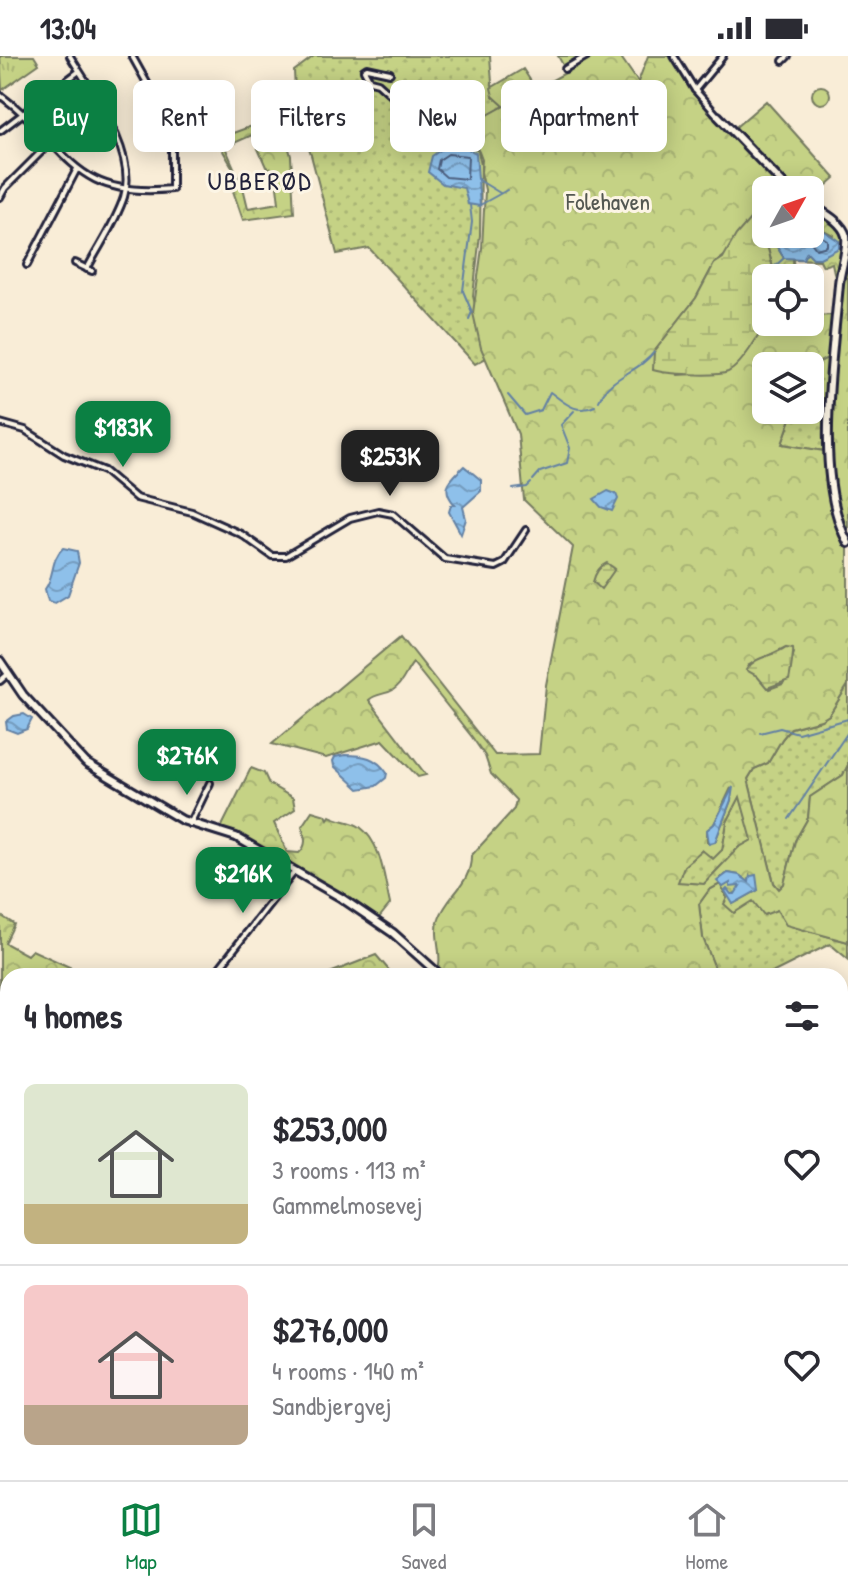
<!DOCTYPE html>
<meta charset="utf-8">
<style>
:root{--surface:#fff;--page:#f2f2f3;--text:#2b2b33;--muted:#7c7c81;--line:#e1e1e2;--accent:#0b8043}
body{margin:0;font-family:"Patrick Hand",sans-serif;background:var(--page);color:var(--text);height:100vh;display:flex;flex-direction:column;font-size:30px;white-space:nowrap}
*{box-sizing:border-box;margin:0}
p{font-size:26px;color:var(--muted)}
.icon{flex:none;width:44px;height:44px;fill:none;stroke:currentColor;stroke-width:2;stroke-linecap:round;stroke-linejoin:round}
.map{position:relative;flex:1;overflow:hidden}
.drawer{position:absolute;left:0px;top:912px;width:848px;height:512px;display:flex;flex-direction:column;background:var(--surface);border-radius:24px 24px 0 0;box-shadow:0 4px 20px #0003}
.drawer>*{flex:none}
.top-card{position:absolute;left:24px;top:24px;width:800px;height:72px;display:flex;gap:16px}
.needle{width:52px;rotate:50deg}
.buttons{position:absolute;left:752px;top:120px;display:grid;gap:16px}
.buttons a{display:grid;place-items:center;width:72px;height:72px;border-radius:12px;background:var(--surface);box-shadow:0 4px 20px #0003;font-size:40px}
.price{position:absolute;translate:-50% -68px;padding:0 18px;border-radius:16px;background:var(--accent);color:#fff;font-size:26px;line-height:52px;filter:drop-shadow(0 2px 4px #0008)}
.price::after{content:'';position:absolute;left:50%;top:48px;width:24px;height:18px;margin-left:-12px;background:inherit;clip-path:polygon(0 0,100% 0,50% 100%)}
.price.selected{background:#222;color:#fff}
ul{padding:0;list-style:none}
li{display:flex;align-items:center;gap:24px;height:200px;padding:0 24px}
li+li{border-top:2px solid var(--line)}
li span{display:grid;place-items:center;flex:none;width:224px;height:160px;border-radius:12px;color:#555}
li>.icon{margin-inline-start:auto}
span .icon{width:96px;height:96px;fill:#fffc;stroke-width:1}
li b{font-size:34px}
h2{display:flex;justify-content:space-between;align-items:center;height:96px;padding:0 24px;font-size:34px}
.pill{padding:0 28px;border-radius:12px;background:var(--surface);box-shadow:0 4px 20px #0003;font-size:28px;line-height:72px}
.pill.selected{background:var(--accent);color:#fff}
.status{display:flex;justify-content:space-between;align-items:center;height:56px;padding:0 40px;background:var(--surface);direction:ltr}
.status svg{height:22px;fill:currentColor}
.menu{display:flex;justify-content:space-around;align-items:center;height:112px;border-top:2px solid var(--line);background:var(--surface);font-size:22px;color:var(--muted)}
.menu a{display:grid;justify-items:center;gap:4px}
.menu .selected{color:var(--accent)}
.map>svg:first-child{display:block}
.grass{fill:url(#grass-dots);stroke:#747a60;stroke-width:2}
.forest{fill:url(#forest-crowns);stroke:#747a60;stroke-width:2;fill-rule:evenodd}
.wetland{fill:url(#wetland-marsh);stroke:#747a60;stroke-width:2}
.park{fill:url(#park-tufts);stroke:#747a60;stroke-width:2}
.pitch{fill:#c5d285;stroke:#747a60;stroke-width:2}
.water{fill:url(#water-waves);stroke:#6381a4;stroke-width:2}
.lines{fill:none;stroke-linecap:round;stroke-linejoin:round}
.shore{stroke:#4d6181;stroke-width:2}
.stream{stroke:#6381a4;stroke-width:2}
.minor-casing{stroke:#22223b;stroke-width:10}
.tertiary-casing{stroke:#22223b;stroke-width:12}
.minor{stroke:#fcf5e5;stroke-width:4}
.tertiary{stroke:#fcf5e5;stroke-width:6}
.labels{text-anchor:middle;stroke-width:6;stroke-linejoin:round;paint-order:stroke}
.park-label{font-size:24px;fill:#535751;stroke:#fcf5e5}
.neighbourhood-label{font-size:26px;letter-spacing:2px;fill:#22223b;stroke:#fcf5e5}
</style>
<div class="status"><b>13:04</b><svg viewBox="0 0 49 12"><path d="M0 12V9h3v3zM5 12V6h3v6zM10 12V3h3v9zM15 12V0h3v12zM26 1h20v11H26zM47 4h2v5h-2z"/></svg></div>
<div class="map">
<svg width="848" height="1424" viewBox="0 0 848 1424">
<defs>
<pattern id="grass-dots" width="8" height="8" patternUnits="userSpaceOnUse" patternTransform="scale(2)"><rect width="8" height="8" fill="#c5d285"/><path d="M2 2h.1M6 6h.1" fill="none" stroke="#a9b474" stroke-width="1.8" stroke-linecap="round"/></pattern>
<pattern id="forest-crowns" width="20" height="18" patternUnits="userSpaceOnUse" patternTransform="scale(2)"><rect width="20" height="18" fill="#c5d285"/><path d="M2 6a3 3 0 1 1 6 0M12 15a3 3 0 1 1 6 0" fill="none" stroke="#a9b474"/></pattern>
<pattern id="wetland-marsh" width="20" height="14" patternUnits="userSpaceOnUse" patternTransform="scale(2)"><rect width="20" height="14" fill="#c5d285"/><path d="M1 5h8M5 5V1M11 12h8M15 12V8" fill="none" stroke="#a9b474"/></pattern>
<pattern id="park-tufts" width="24" height="20" patternUnits="userSpaceOnUse" patternTransform="scale(2)"><rect width="24" height="20" fill="#c5d285"/><path d="M3 7l-1-3M5 7V3M7 7l1-3M15 17l-1-3M17 17v-4M19 17l1-3" fill="none" stroke="#a9b474"/></pattern>
<pattern id="water-waves" width="16" height="10" patternUnits="userSpaceOnUse" patternTransform="scale(2)"><rect width="16" height="10" fill="#8ec0ea"/><path d="M0 5q4-4 8 0t8 0" fill="none" stroke="#749cbf"/></pattern>
</defs>
<rect width="100%" height="100%" fill="#f9edd7"/>
<filter id="ink" filterUnits="userSpaceOnUse"><feTurbulence type="fractalNoise" baseFrequency=".0125" numOctaves="2"/><feDisplacementMap in="SourceGraphic" scale="16" xChannelSelector="R" yChannelSelector="G"/><feConvolveMatrix kernelMatrix="1 2 1 2 8 2 1 2 1" color-interpolation-filters="sRGB"/></filter>
<g filter="url(#ink)">
<g class="grass">
<polygon points="314,0 490,0 493,40 505,50 451,80 478,95 481,109 480,179 473,240 488,301 475,308 369,192 337,198 311,99 296,55 294,15"/>
<polygon points="831,300 824,395 782,388 794,354 810,354 810,310"/>
<polygon points="848,629 848,709 843,719 810,741 808,762 795,785 784,828 779,833 774,827 748,723 754,713 768,707 782,683 791,672 821,664 829,659"/>
<polygon points="740,740 753,784 738,792 704,828 677,827 684,810 702,793 722,794 727,766"/>
<polygon points="720,828 753,845 777,854 787,869 848,886 848,903 830,888 766,920 718,920 703,882 699,848 709,834"/>
</g>
<g class="forest">
<path d="M558,0H620L638,26L648,0H671L700,43L730,76L766,45L835,122L810,144V134H766V146L759,157L766,167V178H769L784,202H802L807,196L819,202L825,199L833,179L818,171L810,153L836,170L848,183V629L829,659L821,664L791,672L782,683L768,707L754,713L748,723L774,827L779,833L784,828L795,785L808,762L810,741L843,719L848,709V886L786,869L777,854L764,859L753,845L734,857L724,848L727,842L720,828L709,834L699,848L703,882L718,920H435C446,902 432,881 439,863C448,838 471,829 471,800L514,753L516,744L491,718L485,700L472,681L413,607C405,616 404,627 393,634C385,639 376,637 369,644L426,719L418,721L383,684L326,702L272,688L401,580L495,699L539,698L546,629L573,491L524,444L518,378L481,292L473,257L482,192L485,134L481,116L482,104L479,96L473,85L459,75L504,50L493,40L491,32L523,13L536,33L567,16ZM762,171L759,177L768,193L773,212L757,235L765,258L727,316L678,319L654,296L696,242L714,208ZM793,203L820,204L823,210L832,207L836,226L834,259L810,260V266H766V222H794ZM831,300L824,395L782,388L794,354H766V310L810,311ZM786,591L794,597L783,628L769,633L749,609ZM731,732V744L715,786H707V774L714,768ZM740,741L752,784L738,792L704,828L678,826L684,810L702,794L713,803L722,794L727,766ZM728,817L739,819L749,826L750,820L758,834L733,848L731,838L738,837L740,830L730,826L723,831L720,822Z"/>
<circle cx="821" cy="39" r="9"/>
<polygon points="209,35 219,54 217,69 222,81 252,70 259,85 286,82 291,100 294,157 243,164 232,132 242,127 248,152 279,147 275,114 266,111 252,79 225,91 239,123 211,74 202,75 201,65 191,45"/>
<path d="M251,712L264,717L269,728L293,742L295,753L274,767L287,796L299,797C308,789 305,781 302,770L312,755L326,759L328,763L330,760C339,765 352,765 360,771C382,787 384,823 390,848L378,863L324,828L228,774H220Z"/>
<polygon points="0,859 14,868 5,887 27,899 32,894 76,914 72,920 8,920 8,1009 0,1009"/>
<polygon points="376,899 394,920 322,920"/>
</g>
<g class="wetland">
<path d="M750,163L763,175L760,177L768,193L773,212L757,235L766,266C760,278 741,310 728,316C716,321 666,318 653,314L654,296L696,242L714,208L723,202L736,179Z"/>
<path d="M607,507L615,513L601,533L593,526C595,518 600,510 607,507Z"/>
<path d="M786,591L793,592C794,595 790,620 789,624L767,632L757,620L746,614C756,599 773,601 786,591Z"/>
<polygon points="454,1416 511,1416 505,1424 464,1424"/>
<polygon points="523,1416 792,1416 800,1423 636,1424 637,1419 632,1416 629,1417 628,1424 517,1424"/>
</g>
<polygon class="park" points="0,0 34,0 39,8 2,34"/>
<polygon class="pitch" points="3,1126 8,1132 8,1163 1,1169 0,1129"/>
<g class="water">
<polygon points="446,90 463,90 476,97 480,150 468,148 464,132 443,128 428,116 432,100"/>
<polygon points="810,157 818,171 839,185 839,192 820,202 813,202 807,196 803,203 784,202 769,178 810,178"/>
<path d="M464,410L481,424V435L463,451L466,463L461,478L449,456L451,449H455C439,431 451,423 464,410Z"/>
<polygon points="608,435 616,438 618,443 612,455 601,451 594,443"/>
<path d="M63,492L77,495L79,507L68,539L55,547L48,545L45,533C55,520 50,504 63,492Z"/>
<polygon points="24,658 32,663 27,673 17,677 7,673 6,666 14,660"/>
<path d="M345,699C364,699 376,701 387,717L386,722L376,730L359,733L334,710L333,705L335,701Z"/>
<polygon points="733,731 731,744 715,786 709,788 707,774 714,768"/>
<polygon points="728,817 739,819 749,826 750,820 756,819 758,834 733,848 725,835 727,833 731,838 735,838 740,830 730,831 730,827 723,831 717,825"/>
</g>
<g class="lines">
<g class="shore">
<polygon points="448,98 468,100 467,123 446,121 437,113 439,104"/>
<polyline points="778,178 783,186 799,180 810,185 816,193 827,190 827,184 810,173"/>
</g>
<g class="stream">
<polyline points="477,123 500,137"/>
<polyline points="480,149 507,134"/>
<polyline points="773,212 784,202"/>
<polyline points="469,263 472,256 463,235 472,166 470,149"/>
<path d="M508,339L525,359L541,354L550,336C565,347 576,359 595,350"/>
<path d="M599,345C609,320 638,317 654,296"/>
<polyline points="533,424 540,416 567,407 570,392 561,369 574,355"/>
<polyline points="513,433 527,431 531,427"/>
<polyline points="760,677 780,672 798,677 848,663"/>
<polyline points="789,763 848,676"/>
<polyline points="452,1416 461,1424"/>
<polyline points="33,1424 39,1416"/>
<polyline points="503,1424 509,1416"/>
<polyline points="628,1424 632,1416"/>
<polyline points="695,1424 696,1423"/>
<polyline points="801,1424 804,1421"/>
</g>
<defs>
<g id="minor">
<path d="M70,0C92,37 138,97 124,141C116,166 99,190 87,213"/>
<polyline points="674,0 695,34 717,59"/>
<polyline points="783,5 788,0"/>
<polyline points="565,13 587,0"/>
<polyline points="390,17 367,12 364,14 370,25 378,27 432,76"/>
<polyline points="695,34 723,0"/>
<path d="M0,39C70,90 69,143 172,133V72L132,0"/>
<polyline points="0,75 78,16"/>
<polyline points="0,141 5,132 51,86"/>
<polyline points="75,207 92,215"/>
<polyline points="27,209 77,113"/>
<polyline points="0,367 25,374 64,399 104,415 136,442 192,456 241,478 272,500 286,500 350,462 378,455 393,458 445,503 496,511 504,507 526,474"/>
<polyline points="0,625 8,618"/>
<polyline points="190,768 210,727"/>
<polyline points="213,920 295,815"/>
<polyline points="0,1124 8,1118"/>
<polyline points="0,1260 2,1262"/>
<polyline points="840,1290 848,1294"/>
<polyline points="0,1309 8,1305"/>
<polyline points="840,1361 848,1357"/>
<polyline points="44,1416 47,1424"/>
<polyline points="124,1416 124,1424"/>
<polyline points="46,1421 64,1416"/>
<polyline points="0,1423 8,1414"/>
<polyline points="163,1424 163,1423"/>
<polyline points="291,1424 294,1416"/>
</g>
<g id="tertiary">
<polyline points="718,60 789,134"/>
<path d="M810,148C822,156 842,165 846,180C848,194 840,214 839,228C833,300 813,423 848,487"/>
<polyline points="0,605 23,639 86,707 182,764 236,781 340,841 393,877 441,920"/>
<polyline points="840,1276 848,1281"/>
<polyline points="0,1286 8,1295"/>
<polyline points="0,1367 8,1365"/>
<polyline points="210,1416 230,1424"/>
</g>
</defs>
<use href="#minor" class="minor-casing"/>
<use href="#tertiary" class="tertiary-casing"/>
<use href="#minor" class="minor"/>
<use href="#tertiary" class="tertiary"/>
</g>
</g>
<g class="labels">
<g class="park-label">
<text x="608" y="154">Folehaven</text>
</g>
<g class="neighbourhood-label">
<text x="260" y="134">UBBERØD</text>
</g>
</g>
</svg>
<div class="buttons">
<a><svg class="needle" viewBox="-14 -14 28 28"><path d="M0-13l5 13h-10z" fill="#e53935"/><path d="M0 13l5-13h-10z" fill="#7c7c81"/></svg></a>
<a><svg class="icon" aria-label="locate" viewBox="0 0 24 24"><circle cx="12" cy="12" r="6"/><path d="M12 2v4M12 18v4M2 12h4M18 12h4"/></svg></a>
<a><svg class="icon" aria-label="layers" viewBox="0 0 24 24"><path d="M12 4l9 5-9 5-9-5zM3 14l9 5 9-5"/></svg></a>
</div>
<b class="price" style="left:123px;top:413px">$183K</b>
<b class="price selected" style="left:390px;top:442px">$253K</b>
<b class="price" style="left:187px;top:741px">$276K</b>
<b class="price" style="left:243px;top:859px">$216K</b>
<div class="top-card">
<a class="pill selected">Buy</a>
<a class="pill">Rent</a>
<a class="pill">Filters</a>
<a class="pill">New</a>
<a class="pill">Apartment</a>
</div>
<section class="drawer">
<h2>4 homes<svg class="icon" aria-label="filters" viewBox="0 0 24 24"><path d="M4 7h16M4 17h16"/><circle cx="9" cy="7" r="2"/><circle cx="15" cy="17" r="2"/></svg></h2>
<ul>
<li><span style="background:linear-gradient(#dfe7d0 75%,#c2b280 0)"><svg class="icon" aria-label="home" viewBox="0 0 24 24"><path d="M3 11l9-7 9 7M6 9v11h12V9"/></svg></span><div><b>$253,000</b><p>3 rooms · 113 m²</p><p>Gammelmosevej</p></div><svg class="icon" aria-label="heart" viewBox="0 0 24 24"><path d="M12 20l-8-8c-3-5 5-10 8-4 3-6 11-1 8 4z"/></svg></li>
<li><span style="background:linear-gradient(#f6c9c9 75%,#b9a48a 0)"><svg class="icon" aria-label="home" viewBox="0 0 24 24"><path d="M3 11l9-7 9 7M6 9v11h12V9"/></svg></span><div><b>$276,000</b><p>4 rooms · 140 m²</p><p>Sandbjergvej</p></div><svg class="icon" aria-label="heart" viewBox="0 0 24 24"><path d="M12 20l-8-8c-3-5 5-10 8-4 3-6 11-1 8 4z"/></svg></li>
</ul>
</section>
</div>
<nav class="menu">
<a class="selected"><svg class="icon" aria-label="map" viewBox="0 0 24 24"><path d="M3 6l6-2 6 2 6-2v14l-6 2-6-2-6 2zM9 4v14M15 6v14"/></svg>Map</a>
<a><svg class="icon" aria-label="saved" viewBox="0 0 24 24"><path d="M7 4h10v16l-5-4-5 4z"/></svg>Saved</a>
<a><svg class="icon" aria-label="home" viewBox="0 0 24 24"><path d="M3 11l9-7 9 7M6 9v11h12V9"/></svg>Home</a>
</nav>
